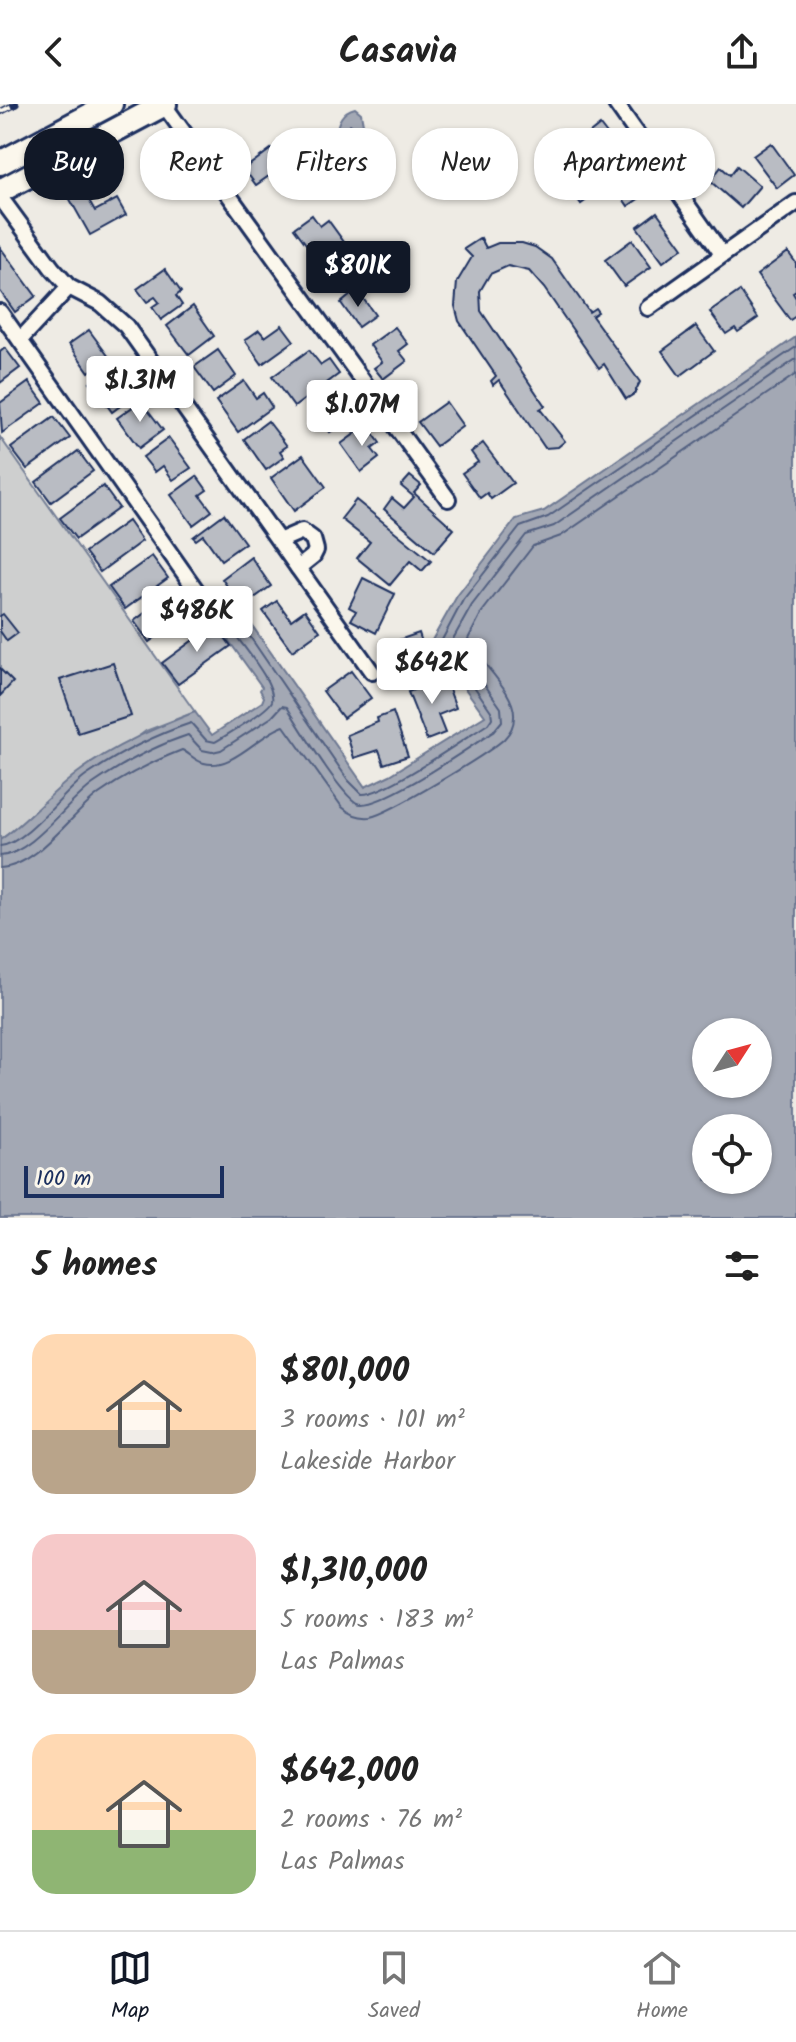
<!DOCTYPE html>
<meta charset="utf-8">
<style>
:root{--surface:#fff;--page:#f2f2f2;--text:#222;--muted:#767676;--line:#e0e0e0;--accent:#111827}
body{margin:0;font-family:Kalam,sans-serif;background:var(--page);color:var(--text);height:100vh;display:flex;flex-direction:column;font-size:30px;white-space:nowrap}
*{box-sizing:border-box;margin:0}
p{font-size:26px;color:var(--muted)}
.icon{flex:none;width:44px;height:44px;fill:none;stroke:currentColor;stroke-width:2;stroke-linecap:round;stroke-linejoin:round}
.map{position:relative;height:1114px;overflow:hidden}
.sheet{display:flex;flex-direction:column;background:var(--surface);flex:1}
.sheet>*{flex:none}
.guide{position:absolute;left:24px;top:24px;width:748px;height:72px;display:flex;gap:16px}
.needle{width:52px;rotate:54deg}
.buttons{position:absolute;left:692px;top:914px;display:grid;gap:16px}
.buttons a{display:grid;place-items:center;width:80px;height:80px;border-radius:50%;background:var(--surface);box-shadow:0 2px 6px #0004;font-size:40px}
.scale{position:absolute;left:24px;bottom:20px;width:200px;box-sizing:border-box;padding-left:8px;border:4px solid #1b2f5e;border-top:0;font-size:22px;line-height:28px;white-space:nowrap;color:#1b2f5e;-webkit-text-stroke:6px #fbf7ec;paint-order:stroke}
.price{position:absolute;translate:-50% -68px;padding:0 18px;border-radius:8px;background:#fff;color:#222;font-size:26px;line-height:52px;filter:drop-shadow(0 2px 4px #0008)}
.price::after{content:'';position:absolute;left:50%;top:48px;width:24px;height:18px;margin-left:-12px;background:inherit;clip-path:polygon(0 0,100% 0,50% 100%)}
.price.on{background:var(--accent);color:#fff}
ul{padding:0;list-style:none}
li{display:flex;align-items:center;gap:24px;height:200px;padding:0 32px}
li span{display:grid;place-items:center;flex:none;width:224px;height:160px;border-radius:24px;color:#555}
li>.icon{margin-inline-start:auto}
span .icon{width:96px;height:96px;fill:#fffc;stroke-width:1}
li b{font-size:34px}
h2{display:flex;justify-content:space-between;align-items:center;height:96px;padding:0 32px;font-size:34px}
.tag{padding:0 28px;border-radius:32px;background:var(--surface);box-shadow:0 2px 6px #0004;font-size:28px;line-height:72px}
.tag.on{background:var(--accent);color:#fff}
header{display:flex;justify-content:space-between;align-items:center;height:104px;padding:0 32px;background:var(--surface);font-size:36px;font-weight:700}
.tab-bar{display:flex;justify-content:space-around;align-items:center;height:112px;border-top:2px solid var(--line);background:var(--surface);font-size:22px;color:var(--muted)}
.tab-bar a{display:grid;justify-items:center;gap:4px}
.tab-bar .on{color:var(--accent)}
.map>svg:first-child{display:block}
.green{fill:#cecfcf;stroke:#747f96;stroke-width:2}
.water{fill:#a3a8b4;stroke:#6d7892;stroke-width:2;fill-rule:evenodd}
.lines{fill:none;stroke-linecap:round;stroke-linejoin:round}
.shore{stroke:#515f80;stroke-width:2}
.building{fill:#b9bcc3;stroke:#1b2f5e;stroke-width:2}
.minor-casing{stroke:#1b2f5e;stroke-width:20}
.primary-casing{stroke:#1b2f5e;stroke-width:28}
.minor{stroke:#fbf7ec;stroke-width:14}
.primary{stroke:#fbf7ec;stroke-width:22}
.rail-casing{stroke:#1b2f5e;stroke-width:7}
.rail{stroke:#fbf7ec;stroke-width:4;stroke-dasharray:12;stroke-linecap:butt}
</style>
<header><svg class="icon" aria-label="back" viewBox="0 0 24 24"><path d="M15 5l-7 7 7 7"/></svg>Casavia<svg class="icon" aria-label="share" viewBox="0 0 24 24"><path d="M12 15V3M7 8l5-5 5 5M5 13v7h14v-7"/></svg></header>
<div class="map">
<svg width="796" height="1114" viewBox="0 0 796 1114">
<rect width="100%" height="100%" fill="#eeebe4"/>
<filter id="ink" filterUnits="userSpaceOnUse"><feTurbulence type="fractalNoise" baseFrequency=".0125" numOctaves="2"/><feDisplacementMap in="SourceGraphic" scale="16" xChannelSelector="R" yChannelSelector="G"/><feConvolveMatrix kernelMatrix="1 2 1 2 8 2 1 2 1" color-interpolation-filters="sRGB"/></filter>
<g filter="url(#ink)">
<polygon class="green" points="0,333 195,608 146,627 0,736"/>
<g class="water">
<path d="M355,4L361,9L363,20L375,30C377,45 363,56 350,60C333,47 330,10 355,4Z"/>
<path d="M796,233V1114H0V736C29,716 51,688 80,667C114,641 156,624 195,608L212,631L262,598L264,593L260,586L262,583L221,526L244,510L365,683L390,671L485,612L431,538L457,492L516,415L544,407ZM758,928V980H706V928ZM758,1024V1076H706V1024Z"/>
</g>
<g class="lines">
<g class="shore">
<polygon points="350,20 368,35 366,40 353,50 344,39"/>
<path d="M0,742C28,739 62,689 86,672C118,650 155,631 191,619L206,636L215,638C225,632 269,606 272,597C276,580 244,544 235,530V526L240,523L244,524L348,676L362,690C385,691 464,635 488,620L492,614L491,607L442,536L463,496L520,423L548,413L796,243"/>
<path d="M0,752C32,750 67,698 93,680C122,660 154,642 188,631L202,646L212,648L221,646L272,613L282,602L287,603C300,623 339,689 357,699C376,709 471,642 493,628L502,617L501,604L453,535L472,501L526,431L554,422L796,255"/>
<path d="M0,764C37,763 70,711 99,690C124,672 154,657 182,646C189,649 195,657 204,659C232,667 259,630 284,622L342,703C350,710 359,714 370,713C389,710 489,649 504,635C510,629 514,621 514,613C516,587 478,558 468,535L482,508L533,442L561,432L796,270"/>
</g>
</g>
<g class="building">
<polygon points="600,21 610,34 603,39 608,46 592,57 585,48 592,43 585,33"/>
<polygon points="771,39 794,71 777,84 753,52"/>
<polygon points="271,45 283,62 256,81 244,65"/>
<polygon points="599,57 613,77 581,100 567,80"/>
<polygon points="737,62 760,82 741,104 710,77 721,63 730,71"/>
<polygon points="636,72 647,89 628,102 617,86"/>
<polygon points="77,75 95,107 117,95 126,111 90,131 63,83"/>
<polygon points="657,108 683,144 663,158 637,123"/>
<polygon points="312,111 320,122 328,116 344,138 318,156 294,124"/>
<polygon points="481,134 486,144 498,139 522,139 535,143 552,155 589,208 595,204 598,208 592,212 640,278 634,290 626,295 604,260 599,264 544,184 529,167 508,162 490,170 480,187 481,207 545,302 540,305 565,337 558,343 545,344 499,276 493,281 491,277 496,272 459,217 455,202 457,178 472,153 464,145"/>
<polygon points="632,136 651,163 624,182 605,156"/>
<polygon points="0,143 36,192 15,208 0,187"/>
<polygon points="788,148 796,159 796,187 793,189 796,194 796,212 790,216 757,171"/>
<polygon points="165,165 181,188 176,192 182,201 161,216 152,203 159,198 155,193 147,198 137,185"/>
<polygon points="357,186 375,211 358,223 341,199"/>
<polygon points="740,187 758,214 738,228 735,224 726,230 710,208"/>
<polygon points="193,202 214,232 189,251 167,222"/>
<polygon points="282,221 294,237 262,260 245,236 259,226 265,233"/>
<polygon points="696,222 714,247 680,272 662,247"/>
<polygon points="395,223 408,240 399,247 407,257 383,275 374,264 382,258 370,241"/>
<polygon points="89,226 109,253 89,268 69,240"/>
<polygon points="5,244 20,264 0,279 0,248"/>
<polygon points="218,246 236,272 213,289 194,263"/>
<polygon points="309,246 321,261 329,256 339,270 294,303 272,273"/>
<polygon points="117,259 139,288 112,308 90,278"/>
<polygon points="244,277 256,294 263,289 272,303 238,328 216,297"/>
<polygon points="29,278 44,299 2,329 0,299"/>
<polygon points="346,287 360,307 330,328 316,309"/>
<polygon points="141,297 163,326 139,344 117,314"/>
<polygon points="446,298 463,322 436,342 418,318"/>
<polygon points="54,313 70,334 27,365 11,344"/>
<polygon points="268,317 287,342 280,347 284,353 266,366 244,335"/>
<polygon points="367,321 380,339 372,345 379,354 361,368 341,340"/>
<polygon points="169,334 191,364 173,376 163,362 155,368 143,353"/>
<polygon points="483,339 513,379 491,395 487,389 480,394 462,369 478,358 471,348"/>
<polygon points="78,347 93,367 51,398 36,378"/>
<polygon points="303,351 326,383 294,407 271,374"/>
<polygon points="197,372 207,386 200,391 212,407 193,421 171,391"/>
<polygon points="410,372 421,381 414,389 454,425 434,448 384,405 392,394 404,404 414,393 401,382"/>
<polygon points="103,382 119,404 76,435 60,414"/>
<polygon points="356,396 431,457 422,467 410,457 390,481 357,454 370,438 341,415"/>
<polygon points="224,410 245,439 221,456 203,431 196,436 193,433"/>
<polygon points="128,417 142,437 100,468 85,448"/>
<polygon points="152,452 168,474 125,505 109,483"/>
<polygon points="251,453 271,482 242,503 222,475"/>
<polygon points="363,474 395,490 376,529 351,516 356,507 349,503"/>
<polygon points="176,486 191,507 149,538 134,517"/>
<polygon points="277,497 291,516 305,506 320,527 292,547 263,507"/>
<polygon points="3,510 18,529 7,537 0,527 0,512"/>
<polygon points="215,520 231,542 178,580 162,559"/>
<polygon points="419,529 428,557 417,560 419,565 392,574 381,542"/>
<polygon points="113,559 131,612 78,629 60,576"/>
<polygon points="0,565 13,578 0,592"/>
<polygon points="351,567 371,594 343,614 323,587"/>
<polygon points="445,574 456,604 438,611 445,629 427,636 408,588"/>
<polygon points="393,608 408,652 384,660 379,646 354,654 347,631 378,618 377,614"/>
</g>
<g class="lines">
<defs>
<g id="minor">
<polyline points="616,0 722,150"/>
<polyline points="164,1 448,395"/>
<polyline points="0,93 52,164 69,183 100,199 126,222 372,568"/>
<polyline points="648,204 796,99"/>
<polyline points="0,208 201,493"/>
<polyline points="20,236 69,183"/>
<polyline points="279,437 302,427 313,435 316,446 313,452 298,464"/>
</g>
<g id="primary">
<polyline points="0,59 111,0"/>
<polyline points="0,87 165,0"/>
</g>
</defs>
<use href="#minor" class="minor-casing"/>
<use href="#primary" class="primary-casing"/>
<use href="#minor" class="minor"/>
<use href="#primary" class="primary"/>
<defs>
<polyline id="rail" points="0,8 16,0"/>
</defs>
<use href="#rail" class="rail-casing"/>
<use href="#rail" class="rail"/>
</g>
</g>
</svg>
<div class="buttons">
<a><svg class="needle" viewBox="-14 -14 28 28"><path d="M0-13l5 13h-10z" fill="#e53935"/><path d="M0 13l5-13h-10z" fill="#767676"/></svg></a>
<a><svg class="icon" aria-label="locate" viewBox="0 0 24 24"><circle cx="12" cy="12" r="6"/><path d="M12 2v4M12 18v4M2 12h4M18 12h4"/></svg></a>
</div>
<div class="scale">100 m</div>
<b class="price on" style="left:358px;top:205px">$801K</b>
<b class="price" style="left:140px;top:320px">$1.31M</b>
<b class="price" style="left:362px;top:344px">$1.07M</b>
<b class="price" style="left:197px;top:550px">$486K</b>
<b class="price" style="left:432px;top:602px">$642K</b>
<div class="guide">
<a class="tag on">Buy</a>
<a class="tag">Rent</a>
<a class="tag">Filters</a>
<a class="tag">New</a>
<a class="tag">Apartment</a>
</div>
</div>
<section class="sheet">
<h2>5 homes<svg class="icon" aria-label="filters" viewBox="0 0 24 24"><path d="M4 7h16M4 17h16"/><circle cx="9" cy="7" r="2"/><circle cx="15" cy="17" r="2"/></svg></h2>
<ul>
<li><span style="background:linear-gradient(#ffd9b3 60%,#b9a48a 0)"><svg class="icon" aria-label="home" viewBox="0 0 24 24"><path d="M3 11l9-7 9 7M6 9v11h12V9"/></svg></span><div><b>$801,000</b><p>3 rooms · 101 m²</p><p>Lakeside Harbor</p></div></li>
<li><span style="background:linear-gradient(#f6c9c9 60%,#b9a48a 0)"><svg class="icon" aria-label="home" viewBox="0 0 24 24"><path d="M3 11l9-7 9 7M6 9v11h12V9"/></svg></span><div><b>$1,310,000</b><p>5 rooms · 183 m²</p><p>Las Palmas</p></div></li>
<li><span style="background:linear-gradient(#ffd9b3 60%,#8fb573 0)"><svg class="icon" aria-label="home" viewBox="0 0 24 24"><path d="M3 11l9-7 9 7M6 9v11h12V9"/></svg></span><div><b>$642,000</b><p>2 rooms · 76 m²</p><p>Las Palmas</p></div></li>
</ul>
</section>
<nav class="tab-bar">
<a class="on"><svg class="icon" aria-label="map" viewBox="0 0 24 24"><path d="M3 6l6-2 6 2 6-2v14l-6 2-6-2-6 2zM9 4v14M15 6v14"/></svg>Map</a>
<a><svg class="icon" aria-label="saved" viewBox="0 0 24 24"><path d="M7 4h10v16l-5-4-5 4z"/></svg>Saved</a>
<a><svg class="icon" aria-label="home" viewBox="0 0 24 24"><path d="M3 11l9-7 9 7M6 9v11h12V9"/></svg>Home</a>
</nav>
